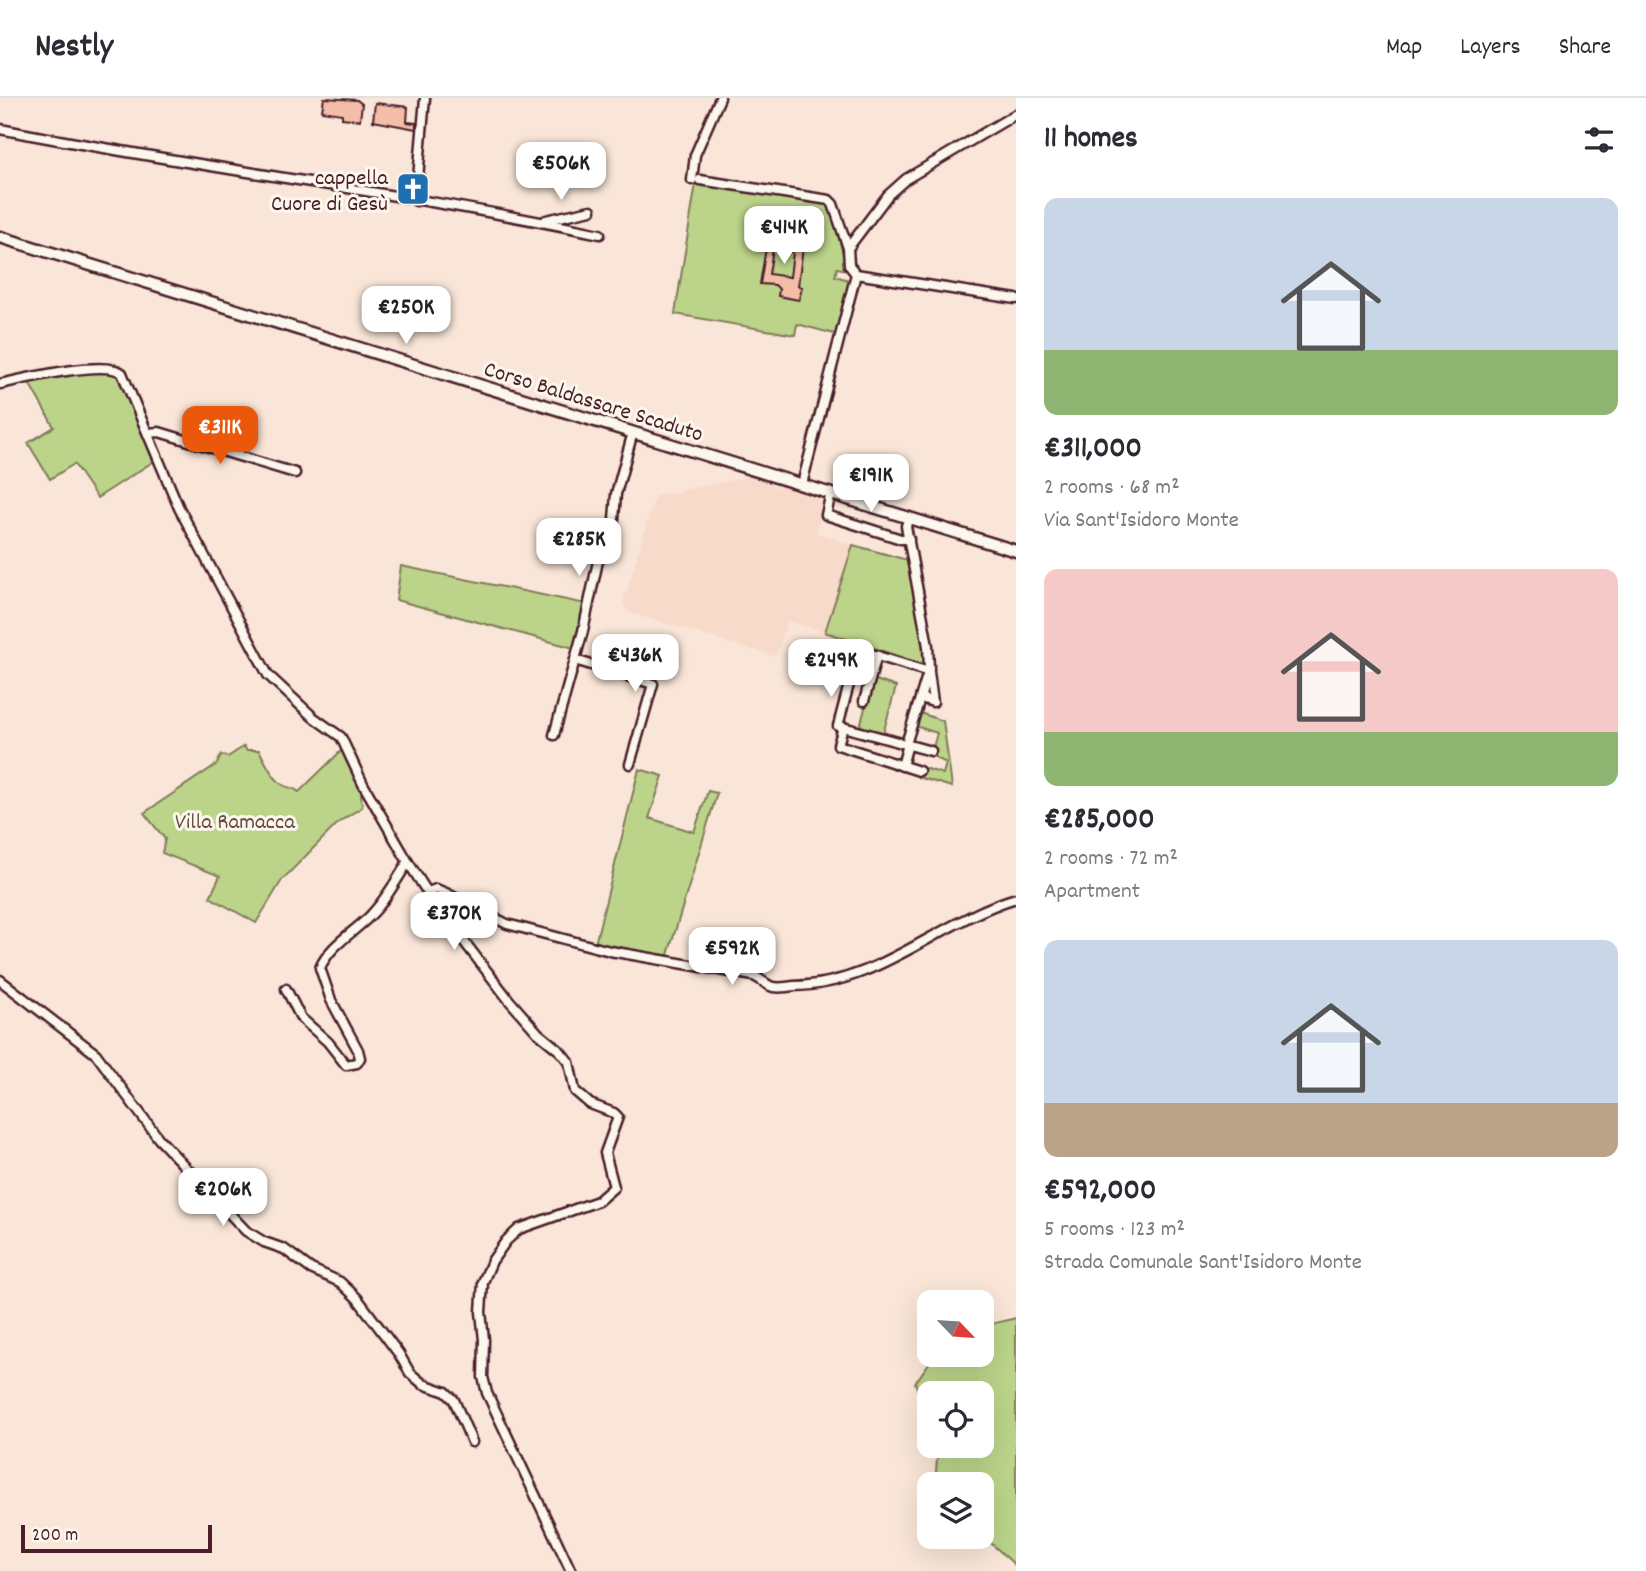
<!DOCTYPE html>
<meta charset="utf-8">
<style>
:root{--surface:#fff;--page:#f2f2f3;--text:#2b2b33;--muted:#7c7c81;--line:#e1e1e2;--accent:#ea580c}
body{margin:0;font-family:Dekko,sans-serif;background:var(--page);color:var(--text);height:100vh;display:flex;flex-direction:column;font-size:26px;white-space:nowrap}
*{box-sizing:border-box;margin:0}
p{font-size:23px;color:var(--muted)}
.icon{flex:none;width:38px;height:38px;fill:none;stroke:currentColor;stroke-width:2;stroke-linecap:round;stroke-linejoin:round}
.map{position:relative;flex:1;overflow:hidden}
.drawer{display:flex;flex-direction:column;background:var(--surface);width:630px}
.drawer>*{flex:none}
.needle{width:46px;rotate:115deg}
.controls{position:absolute;left:917px;top:1192px;display:grid;gap:14px}
.controls a{display:grid;place-items:center;width:77px;height:77px;border-radius:14px;background:var(--surface);box-shadow:0 7px 28px #0002;font-size:35px}
.scale{position:absolute;left:21px;bottom:18px;width:191px;box-sizing:border-box;padding-left:7px;border:4px solid #4a1f2b;border-top:0;font-size:19px;line-height:24px;white-space:nowrap;color:#4a1f2b;-webkit-text-stroke:5px #fbf7ec;paint-order:stroke}
.price{position:absolute;translate:-50% -60px;padding:0 16px;border-radius:14px;background:#fff;color:#222;font-size:23px;line-height:46px;filter:drop-shadow(0 2px 4px #0008)}
.price::after{content:'';position:absolute;left:50%;top:42px;width:21px;height:16px;margin-left:-10px;background:inherit;clip-path:polygon(0 0,100% 0,50% 100%)}
.price.on{background:var(--accent);color:#fff}
ul{padding:0;list-style:none}
li{display:grid;align-content:center;gap:14px;height:371px;padding:0 28px}
li span{display:grid;place-items:center;height:217px;border-radius:14px;color:#555}
li>.icon{margin-inline-start:auto}
span .icon{width:126px;height:126px;fill:#fffc;stroke-width:1}
li b{font-size:30px}
h2{display:flex;justify-content:space-between;align-items:center;height:84px;padding:0 28px;font-size:30px}
header{display:flex;align-items:center;gap:42px;box-sizing:border-box;height:98px;padding:0 35px;background:var(--surface);border-bottom:2px solid var(--line)}
header strong{font-size:33px}
nav{display:flex;gap:38px;margin-inline-start:auto;font-size:24px}
main{display:flex;flex:1;min-height:0}
.map>svg:first-child{display:block}
.built{fill:#f8daca}
.green{fill:#bbd48a;stroke:#827a5a;stroke-width:2}
.building{fill:#f4bda8;stroke:#4a1f2b;stroke-width:2;fill-rule:evenodd}
.lines{fill:none;stroke-linecap:round;stroke-linejoin:round}
.minor-casing{stroke:#4a1f2b;stroke-width:13}
.tertiary-casing{stroke:#4a1f2b;stroke-width:15}
.minor{stroke:#fbf7ec;stroke-width:8}
.tertiary{stroke:#fbf7ec;stroke-width:10}
.labels{text-anchor:middle;stroke-width:6;stroke-linejoin:round;paint-order:stroke}
.poi-label{font-size:23px;fill:#4a1f2b;stroke:#fbf7ec;text-anchor:end}
.street-label{font-size:23px;fill:#4a1f2b;stroke:#fbf7ec}
.park-label{font-size:23px;fill:#664c43;stroke:#fbf7ec}
</style>
<header>
<strong>Nestly</strong>
<nav><a>Map</a><a>Layers</a><a>Share</a></nav>
</header>
<main>
<div class="map">
<svg width="1016" height="1473" viewBox="0 0 1016 1473">
<rect width="100%" height="100%" fill="#f9e6d8"/>
<filter id="ink" filterUnits="userSpaceOnUse"><feTurbulence type="fractalNoise" baseFrequency=".0143" numOctaves="2"/><feDisplacementMap in="SourceGraphic" scale="14" xChannelSelector="R" yChannelSelector="G"/><feConvolveMatrix kernelMatrix="1 2 1 2 8 2 1 2 1" color-interpolation-filters="sRGB"/></filter>
<g filter="url(#ink)">
<polygon class="built" points="752,378 779,390 780,387 826,401 816,435 853,447 825,534 787,523 776,559 627,514 623,505 655,398"/>
<g class="green">
<polygon points="696,85 826,104 831,109 847,172 837,170 835,178 849,182 838,237 797,226 795,237 675,216"/>
<polygon points="118,275 154,363 97,400 74,366 50,381 28,345 54,329 28,283 64,276"/>
<polygon points="853,447 911,463 925,567 825,534"/>
<polygon points="401,468 586,506 574,550 396,502"/>
<polygon points="873,581 896,589 882,639 859,632"/>
<polygon points="920,615 943,623 952,689 918,679 921,669 943,676 946,665 931,657 937,635 915,628"/>
<path d="M244,648L246,652H259C265,663 273,681 283,687C288,690 293,689 299,694L343,651L360,683L362,709L339,724L282,782L256,825L210,799L220,778L162,755L165,741L144,715L217,666L221,657L228,659Z"/>
<polygon points="639,671 663,678 649,720 694,734 708,693 717,695 667,860 595,846"/>
<polygon points="1016,1220 1016,1468 982,1437 982,1386 935,1386 938,1348 982,1348 982,1295 929,1295 929,1324 915,1285 935,1257 982,1256 982,1228"/>
</g>
<g class="building">
<polygon points="324,0 357,2 362,6 360,22 342,20 342,16 322,13"/>
<polygon points="375,5 408,9 407,24 416,25 416,31 373,23"/>
<path d="M768,138L816,147V150L803,149L798,188L802,189L799,202L778,198L779,191L775,187L760,186ZM773,151L793,154L790,179L769,176Z"/>
</g>
<g class="lines">
<defs>
<g id="minor">
<path d="M0,31C199,70 401,94 600,136"/>
<polyline points="692,82 695,57 720,0"/>
<polyline points="700,82 829,102 833,106 848,150 849,167 856,176"/>
<polyline points="416,103 425,0"/>
<polyline points="546,122 591,112"/>
<polyline points="848,150 888,97 906,81 1016,16"/>
<polyline points="856,176 1016,201"/>
<path d="M0,286C23,281 106,261 122,275L179,410L268,577L313,619L341,639L363,686L408,764L433,803L509,902L538,935L560,953L569,964L575,993L590,1006L614,1015L618,1019L605,1055L614,1089L598,1103L519,1131L506,1143L492,1163L483,1184L481,1214L484,1242L483,1279L487,1295L571,1473"/>
<polyline points="148,335 159,334 295,375"/>
<polyline points="802,386 856,176"/>
<polyline points="831,395 826,417 901,441 909,441"/>
<polyline points="575,562 653,586 630,666"/>
<polyline points="864,603 877,557"/>
<polyline points="843,629 931,653"/>
<polyline points="554,637 583,533 598,463 609,450 613,434 616,396 633,334"/>
<polyline points="906,646 929,571 928,548 906,428 909,419"/>
<polyline points="902,668 908,646"/>
<polyline points="919,673 838,647 843,629 838,628 858,552 929,574 933,604 921,600"/>
<path d="M428,794L436,791L446,795L507,826L610,853L754,878C761,881 766,887 773,889C780,890 788,889 794,888C878,887 939,823 1016,800"/>
<polyline points="0,882 96,956 159,1041 246,1133 264,1144 284,1151 311,1171 340,1184 357,1200 399,1256 410,1275 423,1286 446,1294 454,1302 472,1344"/>
<path d="M286,891L301,920L328,944L346,967L357,965L360,960L358,952L331,902L320,870C330,847 353,835 370,818C385,803 396,783 408,764"/>
</g>
<polyline id="tertiary" points="0,139 1016,453"/>
</defs>
<use href="#minor" class="minor-casing"/>
<use href="#tertiary" class="tertiary-casing"/>
<use href="#minor" class="minor"/>
<use href="#tertiary" class="tertiary"/>
</g>
</g>
<defs>
<symbol id="church-square" viewBox="-11 -11 22 22"><rect x="-9" y="-9" width="18" height="18" rx="4" fill="#1f6fb2" stroke="#fbf7ec"/><path d="M-1.2-6h2.4v3.5h3.3v2.4h-3.3V6h-2.4V-.1h-3.3v-2.4h3.3Z" fill="#fff"/></symbol>
</defs>
<g fill-rule="evenodd">
<use href="#church-square" x="394" y="72" width="38" height="38"/>
</g>
<g class="labels">
<g class="poi-label">
<text x="388" y="86">cappella<tspan x="388" dy="26">Cuore di Gesù</tspan></text>
</g>
<g class="street-label">
<text transform="translate(594 302) rotate(17)" y="8">Corso Baldassare Scaduto</text>
</g>
<g class="park-label">
<text x="235" y="730">Villa Ramacca</text>
</g>
</g>
</svg>
<div class="controls">
<a><svg class="needle" viewBox="-14 -14 28 28"><path d="M0-13l5 13h-10z" fill="#e53935"/><path d="M0 13l5-13h-10z" fill="#7c7c81"/></svg></a>
<a><svg class="icon" aria-label="locate" viewBox="0 0 24 24"><circle cx="12" cy="12" r="6"/><path d="M12 2v4M12 18v4M2 12h4M18 12h4"/></svg></a>
<a><svg class="icon" aria-label="layers" viewBox="0 0 24 24"><path d="M12 4l9 5-9 5-9-5zM3 14l9 5 9-5"/></svg></a>
</div>
<div class="scale">200 m</div>
<b class="price" style="left:561px;top:104px">€506K</b>
<b class="price" style="left:784px;top:168px">€414K</b>
<b class="price" style="left:406px;top:248px">€250K</b>
<b class="price on" style="left:220px;top:368px">€311K</b>
<b class="price" style="left:871px;top:416px">€191K</b>
<b class="price" style="left:579px;top:480px">€285K</b>
<b class="price" style="left:635px;top:596px">€436K</b>
<b class="price" style="left:831px;top:601px">€249K</b>
<b class="price" style="left:454px;top:854px">€370K</b>
<b class="price" style="left:732px;top:889px">€592K</b>
<b class="price" style="left:223px;top:1130px">€206K</b>
</div>
<section class="drawer">
<h2>11 homes<svg class="icon" aria-label="filters" viewBox="0 0 24 24"><path d="M4 7h16M4 17h16"/><circle cx="9" cy="7" r="2"/><circle cx="15" cy="17" r="2"/></svg></h2>
<ul>
<li><span style="background:linear-gradient(#c9d6e8 70%,#8fb573 0)"><svg class="icon" aria-label="home" viewBox="0 0 24 24"><path d="M3 11l9-7 9 7M6 9v11h12V9"/></svg></span><div><b>€311,000</b><p>2 rooms · 68 m²</p><p>Via Sant'Isidoro Monte</p></div></li>
<li><span style="background:linear-gradient(#f6c9c9 75%,#8fb573 0)"><svg class="icon" aria-label="home" viewBox="0 0 24 24"><path d="M3 11l9-7 9 7M6 9v11h12V9"/></svg></span><div><b>€285,000</b><p>2 rooms · 72 m²</p><p>Apartment</p></div></li>
<li><span style="background:linear-gradient(#c9d6e8 75%,#b9a48a 0)"><svg class="icon" aria-label="home" viewBox="0 0 24 24"><path d="M3 11l9-7 9 7M6 9v11h12V9"/></svg></span><div><b>€592,000</b><p>5 rooms · 123 m²</p><p>Strada Comunale Sant'Isidoro Monte</p></div></li>
</ul>
</section>
</main>
